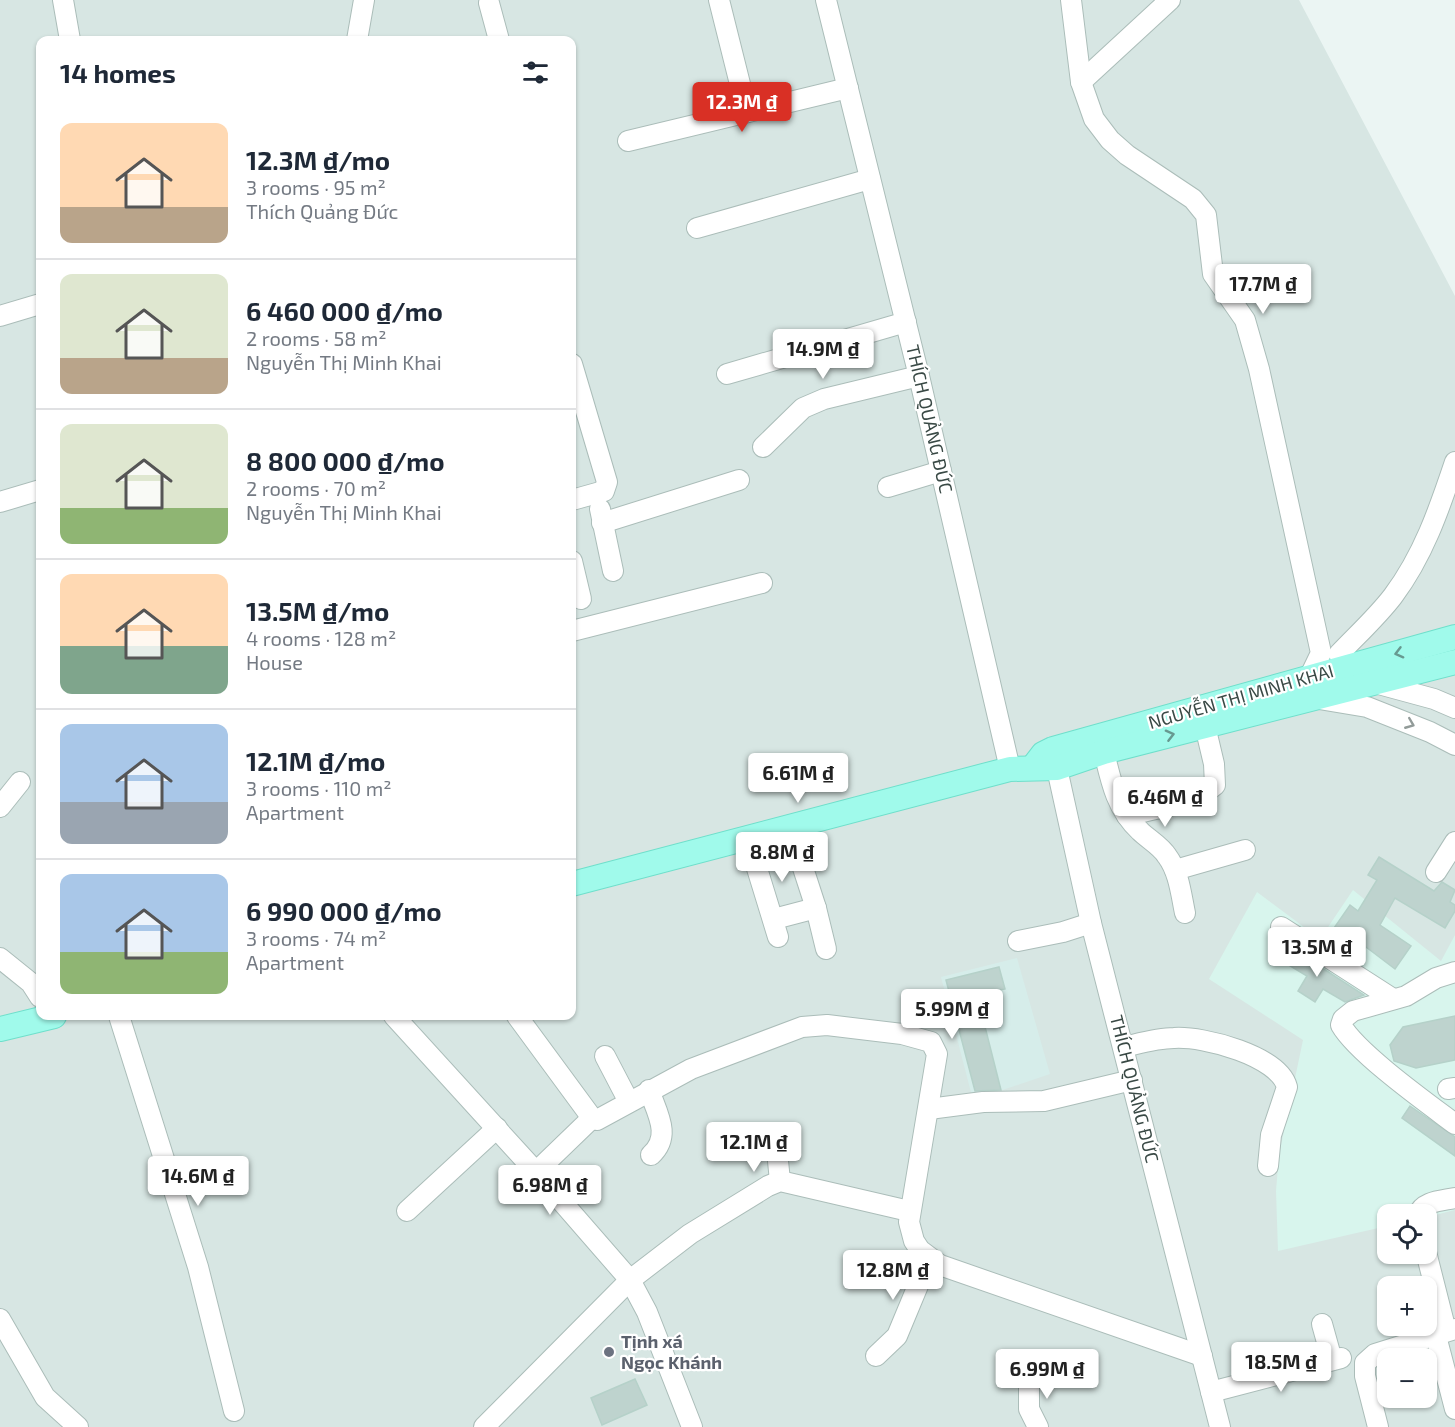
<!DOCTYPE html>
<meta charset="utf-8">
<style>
:root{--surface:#fff;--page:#f2f2f3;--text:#1f2937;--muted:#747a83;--line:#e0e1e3;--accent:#d93025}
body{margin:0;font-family:"Exo 2",sans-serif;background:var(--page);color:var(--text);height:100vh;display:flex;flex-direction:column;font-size:22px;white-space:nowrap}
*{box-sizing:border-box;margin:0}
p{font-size:20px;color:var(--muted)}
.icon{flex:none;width:33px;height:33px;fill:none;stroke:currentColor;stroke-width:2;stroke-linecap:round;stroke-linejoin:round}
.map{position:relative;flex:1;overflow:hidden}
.side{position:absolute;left:36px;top:36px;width:540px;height:984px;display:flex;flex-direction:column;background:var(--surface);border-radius:12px;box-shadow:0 2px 4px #0004}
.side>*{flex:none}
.buttons{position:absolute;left:1377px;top:1204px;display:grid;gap:12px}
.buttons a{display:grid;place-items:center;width:60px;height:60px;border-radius:12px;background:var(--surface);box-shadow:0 2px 4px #0004;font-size:30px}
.price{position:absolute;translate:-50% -51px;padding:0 14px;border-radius:6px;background:#fff;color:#222;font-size:20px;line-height:39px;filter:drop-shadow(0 2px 3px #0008)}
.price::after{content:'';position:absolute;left:50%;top:36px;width:18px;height:14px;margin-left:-9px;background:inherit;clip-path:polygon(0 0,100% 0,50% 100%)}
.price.selected{background:var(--accent);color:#fff}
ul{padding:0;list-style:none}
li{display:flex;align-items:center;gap:18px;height:150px;padding:0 24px}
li+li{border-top:2px solid var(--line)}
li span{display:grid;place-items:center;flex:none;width:168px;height:120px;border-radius:12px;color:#555}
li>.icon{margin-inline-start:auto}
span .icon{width:72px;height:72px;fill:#fffc;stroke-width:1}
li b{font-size:26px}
h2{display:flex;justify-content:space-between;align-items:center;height:72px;padding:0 24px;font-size:26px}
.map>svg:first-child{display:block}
.residential{fill:#d7e6e3;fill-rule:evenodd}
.commercial{fill:#d8f5ed}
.education{fill:#d6edea}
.building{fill:#bed3ce;stroke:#b5d1c9;stroke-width:1.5}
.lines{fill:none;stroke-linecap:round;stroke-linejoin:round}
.minor-casing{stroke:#abbdb9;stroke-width:22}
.major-casing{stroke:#6fdfcb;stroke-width:26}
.minor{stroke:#fff;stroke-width:20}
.major{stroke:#a0faeb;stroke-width:24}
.oneway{stroke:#679990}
.oneway2{stroke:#929b99}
.worship-dot{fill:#6b7280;stroke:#fff;stroke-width:2}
.labels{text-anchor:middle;stroke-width:4.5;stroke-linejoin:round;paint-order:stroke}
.street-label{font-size:18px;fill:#394945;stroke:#fff}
.worship-label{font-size:18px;font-weight:bold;fill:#5b616d;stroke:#fff;text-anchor:start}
</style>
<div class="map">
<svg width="1455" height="1427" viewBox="0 0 1455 1427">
<rect width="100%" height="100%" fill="#ebf5f3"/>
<path class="residential" d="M0,0H1299L1455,296V1427H0ZM40,40H572V1016H40ZM1388,1215H1426V1254H1388ZM1388,1287H1426V1326H1388ZM1388,1359H1426V1398H1388Z"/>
<polygon class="commercial" points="1353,890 1441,961 1455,935 1455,1210 1427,1217 1388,1215 1387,1226 1278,1251 1276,1191 1279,1155 1303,1040 1209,979 1257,892 1320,939"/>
<polygon class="education" points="1017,958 1050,1074 973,1100 941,977"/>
<g class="building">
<polygon points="1379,857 1434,891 1442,882 1455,890 1450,902 1455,905 1455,911 1445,928 1395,898 1380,925 1411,946 1395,969 1366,947 1357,961 1325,941 1350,905 1358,911 1377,880 1368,875"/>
<polygon points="1285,944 1364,995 1345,1002 1323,989 1315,1002 1298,991 1307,976 1277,958"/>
<polygon points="999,967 1005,989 977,995 1001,1090 975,1091 946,980"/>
<polygon points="1455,1016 1455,1060 1416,1068 1394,1061 1390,1045 1403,1027"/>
<polygon points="1410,1106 1455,1137 1455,1156 1402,1118"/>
<polygon points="635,1379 647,1405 602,1425 591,1398"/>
</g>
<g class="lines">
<defs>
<g id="minor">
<polyline points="63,0 70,40"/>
<polyline points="719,0 747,112"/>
<polyline points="826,0 919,376 1010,769"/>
<polyline points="1071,0 1081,82 1094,119 1110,140 1127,155 1193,199 1206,215 1213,274 1245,320 1259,369 1321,653 1308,680 1313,698 1367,707 1430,732 1455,745"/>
<polyline points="489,3 499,40"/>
<polyline points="357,40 364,0"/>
<polyline points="1081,82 1170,0"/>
<polyline points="628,141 848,88"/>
<polyline points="697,228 870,179"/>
<polyline points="0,316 40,304"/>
<polyline points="572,364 607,482 604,491 572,500"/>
<polyline points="727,374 906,322"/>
<polyline points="763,447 803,408 824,399 919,376"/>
<polyline points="888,487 941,471"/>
<polyline points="0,502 40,490"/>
<polyline points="600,509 613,571"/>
<polyline points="602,523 739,480"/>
<polyline points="572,561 581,599"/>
<polyline points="572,631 762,583"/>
<path d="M1339,654C1357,635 1377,617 1393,596C1423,556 1439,510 1455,462"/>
<polyline points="1374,680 1375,683 1434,699 1455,708"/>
<path d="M1104,752C1111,782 1117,810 1140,831C1148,839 1161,846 1167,856C1179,872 1181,894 1185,913"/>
<polyline points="1054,755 1091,923 1220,1427"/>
<polyline points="0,807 20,782"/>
<path d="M1127,816C1155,808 1194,804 1215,785L1214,764L1205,726"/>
<polyline points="790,828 816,908 826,949"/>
<polyline points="748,839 778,937"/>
<polyline points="1175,870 1245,850"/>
<polyline points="1436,872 1455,842"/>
<polyline points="774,919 816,908"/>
<polyline points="1281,927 1393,999"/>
<polyline points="1018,941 1063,932 1091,923"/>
<polyline points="0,958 31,983 40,997"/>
<path d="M1455,972L1436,978L1406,996L1353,1011L1343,1019L1341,1025C1357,1053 1427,1103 1455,1124"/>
<polyline points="119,1016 198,1267 234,1411"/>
<polyline points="394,1016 536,1172 630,1280 647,1312 692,1427"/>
<polyline points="517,1016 592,1118 597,1120 691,1069 802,1027 827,1025 902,1034 931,1042 937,1054 909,1222 914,1241 920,1250 940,1265 1202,1356"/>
<path d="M1124,1047C1141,1043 1157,1038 1174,1038C1204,1036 1279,1056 1287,1087L1271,1135L1268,1166"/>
<polyline points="605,1056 629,1102"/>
<polyline points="1448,1089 1455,1088"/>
<path d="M649,1090C657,1113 672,1136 651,1155"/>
<polyline points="929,1109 983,1102 1044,1101 1132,1080"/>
<polyline points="776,1141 780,1181"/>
<polyline points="536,1172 592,1118"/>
<polyline points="407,1211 497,1128"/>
<path d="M1418,1215C1423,1201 1441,1201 1455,1198"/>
<polyline points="1426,1252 1446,1331"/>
<polyline points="0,1319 45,1397 78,1427"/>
<polyline points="1322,1324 1332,1360"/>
<polyline points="1436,1336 1455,1409"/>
<polyline points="876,1356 897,1336 929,1259"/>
<polyline points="1029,1377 1029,1409 1038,1427"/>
<polyline points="1211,1392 1341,1358"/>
<polyline points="484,1427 630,1280 690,1234 768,1186 780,1181 909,1211"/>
<polyline points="1378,1427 1365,1376 1365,1363 1375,1354 1455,1329"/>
</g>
<g id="major">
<polyline points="1033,767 1043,754 1053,749 1455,637"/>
<polyline points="572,884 1010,769 1057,768 1104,752 1455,662"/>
<polyline points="0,1029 54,1016"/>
</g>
</defs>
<use href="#minor" class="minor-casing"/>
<use href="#major" class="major-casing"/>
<use href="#minor" class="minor"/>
<use href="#major" class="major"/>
</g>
<defs><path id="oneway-chevron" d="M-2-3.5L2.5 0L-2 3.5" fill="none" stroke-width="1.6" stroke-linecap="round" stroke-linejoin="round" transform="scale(1.5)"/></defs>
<g class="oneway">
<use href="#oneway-chevron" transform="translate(1399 653) rotate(165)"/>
<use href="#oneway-chevron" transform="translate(1170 735) rotate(-14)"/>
</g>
<use class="oneway2" href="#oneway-chevron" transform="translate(1410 724) rotate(22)"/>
<circle class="worship-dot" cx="609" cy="1352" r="6"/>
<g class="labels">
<g class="street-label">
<text transform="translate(929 419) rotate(77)" y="6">THÍCH QUẢNG ĐỨC</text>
<text transform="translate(1241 697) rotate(-16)" y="6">NGUYỄN THỊ MINH KHAI</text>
<text transform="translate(1134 1089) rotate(76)" y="6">THÍCH QUẢNG ĐỨC</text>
</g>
<g class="worship-label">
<text x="621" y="1348">Tịnh xá<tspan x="621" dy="21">Ngọc Khánh</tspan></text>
</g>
</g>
</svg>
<div class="buttons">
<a><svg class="icon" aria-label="locate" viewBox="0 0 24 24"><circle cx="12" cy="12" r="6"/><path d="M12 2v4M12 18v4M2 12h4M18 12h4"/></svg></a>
<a>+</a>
<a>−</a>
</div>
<b class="price selected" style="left:742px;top:133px">12.3M ₫</b>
<b class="price" style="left:1263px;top:315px">17.7M ₫</b>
<b class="price" style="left:823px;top:380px">14.9M ₫</b>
<b class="price" style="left:798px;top:804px">6.61M ₫</b>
<b class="price" style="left:1165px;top:828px">6.46M ₫</b>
<b class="price" style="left:782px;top:883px">8.8M ₫</b>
<b class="price" style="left:1317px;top:978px">13.5M ₫</b>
<b class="price" style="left:952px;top:1040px">5.99M ₫</b>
<b class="price" style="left:754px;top:1173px">12.1M ₫</b>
<b class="price" style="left:198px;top:1207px">14.6M ₫</b>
<b class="price" style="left:550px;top:1216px">6.98M ₫</b>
<b class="price" style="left:893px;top:1301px">12.8M ₫</b>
<b class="price" style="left:1281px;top:1393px">18.5M ₫</b>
<b class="price" style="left:1047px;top:1400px">6.99M ₫</b>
<section class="side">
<h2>14 homes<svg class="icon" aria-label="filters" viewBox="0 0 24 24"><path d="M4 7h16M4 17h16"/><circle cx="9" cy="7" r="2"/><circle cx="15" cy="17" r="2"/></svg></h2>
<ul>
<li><span style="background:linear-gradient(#ffd9b3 70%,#b9a48a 0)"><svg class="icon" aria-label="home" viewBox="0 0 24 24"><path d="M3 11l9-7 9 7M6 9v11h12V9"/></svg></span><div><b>12.3M ₫/mo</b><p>3 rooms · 95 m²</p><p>Thích Quảng Đức</p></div></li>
<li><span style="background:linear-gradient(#dfe7d0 70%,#b9a48a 0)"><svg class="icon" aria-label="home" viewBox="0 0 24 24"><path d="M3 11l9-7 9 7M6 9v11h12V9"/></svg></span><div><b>6 460 000 ₫/mo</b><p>2 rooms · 58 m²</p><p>Nguyễn Thị Minh Khai</p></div></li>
<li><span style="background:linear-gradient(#dfe7d0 70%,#8fb573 0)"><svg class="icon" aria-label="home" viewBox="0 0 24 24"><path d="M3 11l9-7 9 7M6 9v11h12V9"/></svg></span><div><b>8 800 000 ₫/mo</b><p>2 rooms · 70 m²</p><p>Nguyễn Thị Minh Khai</p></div></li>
<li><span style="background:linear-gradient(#ffd9b3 60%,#7fa58c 0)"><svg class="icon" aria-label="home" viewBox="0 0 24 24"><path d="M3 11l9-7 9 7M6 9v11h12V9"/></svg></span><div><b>13.5M ₫/mo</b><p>4 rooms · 128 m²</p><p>House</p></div></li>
<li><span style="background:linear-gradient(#a9c7e8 65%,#9aa5b1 0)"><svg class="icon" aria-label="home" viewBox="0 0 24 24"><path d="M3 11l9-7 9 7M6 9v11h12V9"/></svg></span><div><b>12.1M ₫/mo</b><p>3 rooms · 110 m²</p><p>Apartment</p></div></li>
<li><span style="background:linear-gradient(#a9c7e8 65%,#8fb573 0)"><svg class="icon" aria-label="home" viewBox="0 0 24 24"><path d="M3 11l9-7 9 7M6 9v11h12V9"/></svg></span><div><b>6 990 000 ₫/mo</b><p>3 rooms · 74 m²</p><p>Apartment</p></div></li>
</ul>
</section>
</div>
